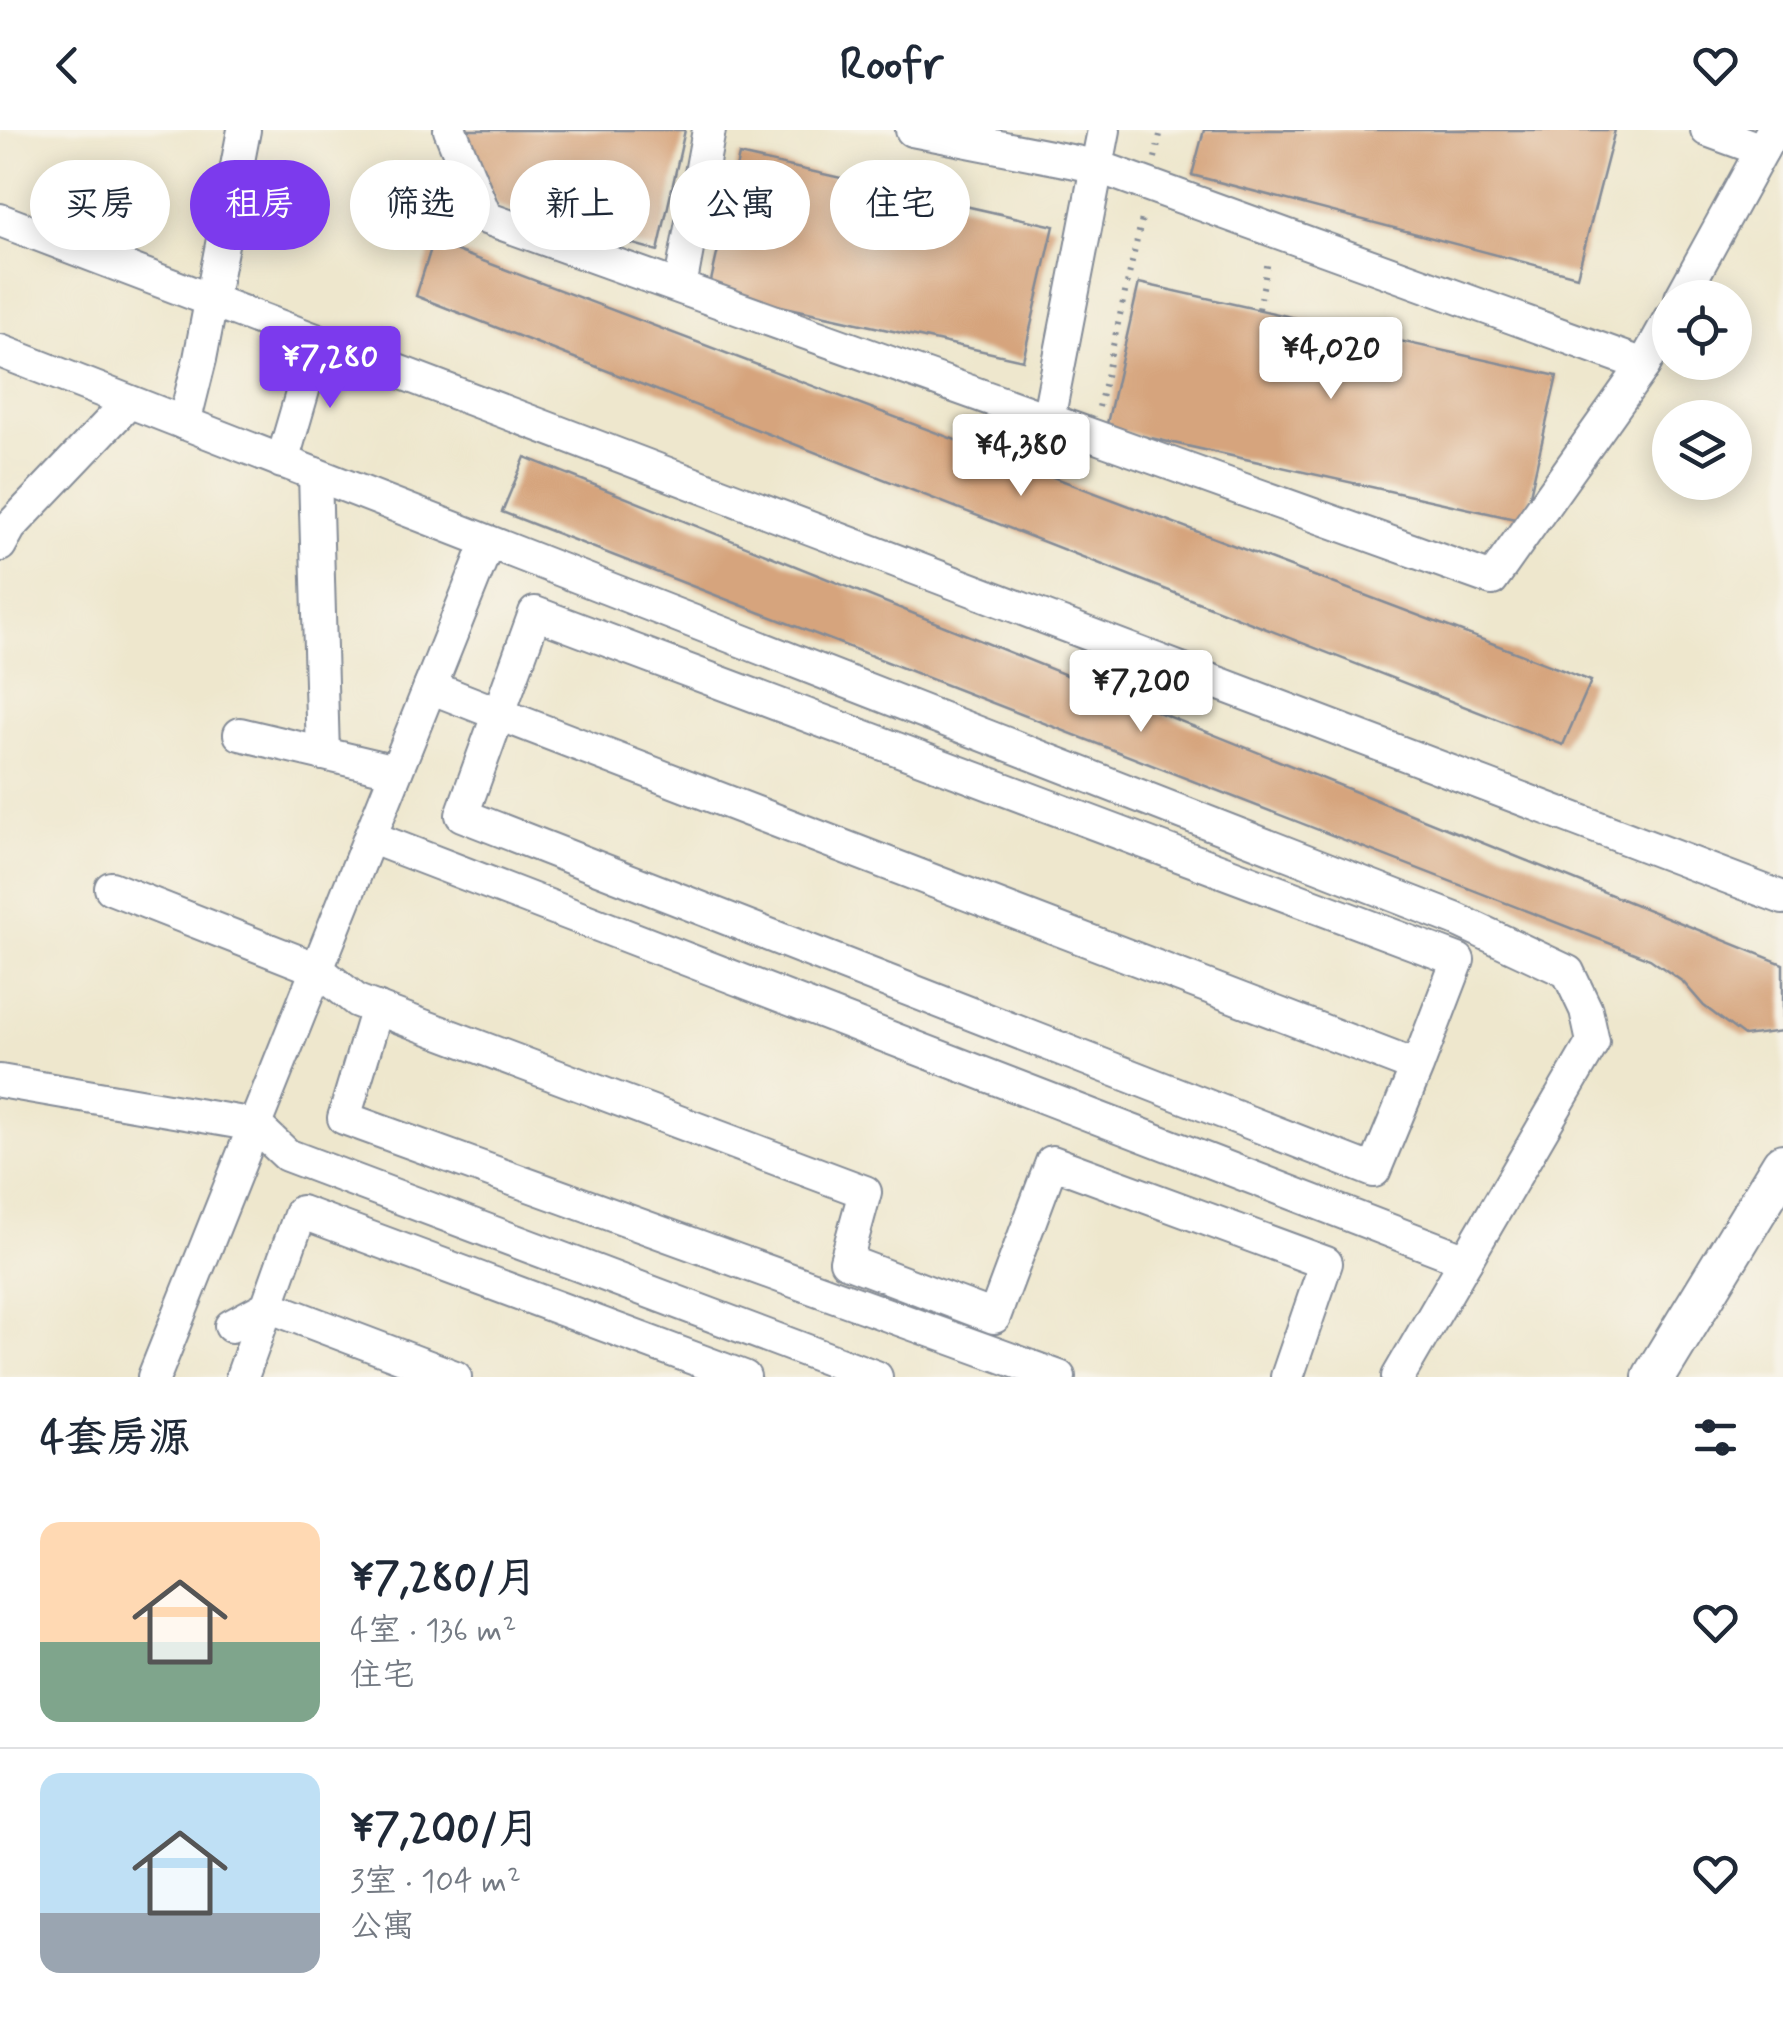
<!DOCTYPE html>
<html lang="zh">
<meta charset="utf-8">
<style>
:root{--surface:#fff;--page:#f6f6f7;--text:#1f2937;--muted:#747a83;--line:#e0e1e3;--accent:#7c3aed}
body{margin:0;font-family:Mynerve,"LXGW WenKai TC",sans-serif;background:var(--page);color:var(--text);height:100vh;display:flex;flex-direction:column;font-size:38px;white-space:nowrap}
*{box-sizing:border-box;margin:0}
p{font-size:32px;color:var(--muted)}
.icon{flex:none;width:55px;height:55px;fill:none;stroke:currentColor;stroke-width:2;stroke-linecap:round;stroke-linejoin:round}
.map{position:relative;height:1247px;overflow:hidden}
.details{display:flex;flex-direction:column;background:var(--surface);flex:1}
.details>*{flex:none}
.guide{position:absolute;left:30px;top:30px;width:1000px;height:90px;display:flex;gap:20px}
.controls{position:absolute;left:1652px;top:150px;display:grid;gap:20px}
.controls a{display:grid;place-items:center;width:100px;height:100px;border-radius:50%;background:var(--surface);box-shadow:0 5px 25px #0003;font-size:50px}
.price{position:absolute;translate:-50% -85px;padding:0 22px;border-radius:10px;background:#fff;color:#222;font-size:32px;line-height:65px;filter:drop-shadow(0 2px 5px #0008)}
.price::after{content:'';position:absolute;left:50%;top:60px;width:30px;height:22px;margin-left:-15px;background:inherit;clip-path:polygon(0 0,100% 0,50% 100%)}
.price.active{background:var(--accent);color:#fff}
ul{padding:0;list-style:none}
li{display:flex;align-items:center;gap:30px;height:250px;padding:0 40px}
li+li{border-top:2px solid var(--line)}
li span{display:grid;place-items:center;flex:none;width:280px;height:200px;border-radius:20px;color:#555}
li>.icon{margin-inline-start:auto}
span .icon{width:120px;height:120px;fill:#fffc;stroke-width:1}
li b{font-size:42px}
h2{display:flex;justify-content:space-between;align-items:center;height:120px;padding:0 40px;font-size:42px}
.pill{padding:0 35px;border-radius:45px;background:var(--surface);box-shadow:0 5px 25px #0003;font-size:35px;line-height:90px}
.pill.active{background:var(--accent);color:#fff}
header{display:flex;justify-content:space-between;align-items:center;height:130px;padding:0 40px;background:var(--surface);font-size:45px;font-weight:800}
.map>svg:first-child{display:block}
.building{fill:#d6a47d}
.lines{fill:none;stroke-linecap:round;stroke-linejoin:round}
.minor-casing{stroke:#848b96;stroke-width:36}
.major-casing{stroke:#848b96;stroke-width:46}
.path{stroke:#848b96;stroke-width:6;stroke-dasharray:2.5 8;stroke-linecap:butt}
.minor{stroke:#fff;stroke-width:32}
.major{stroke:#fff;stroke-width:42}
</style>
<header><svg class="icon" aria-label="back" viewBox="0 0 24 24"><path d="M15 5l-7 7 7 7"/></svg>Roofr<svg class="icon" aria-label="heart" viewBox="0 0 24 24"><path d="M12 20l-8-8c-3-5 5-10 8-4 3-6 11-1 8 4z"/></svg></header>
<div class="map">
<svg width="1783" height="1247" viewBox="0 0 1783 1247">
<rect width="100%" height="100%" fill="#f7f3e8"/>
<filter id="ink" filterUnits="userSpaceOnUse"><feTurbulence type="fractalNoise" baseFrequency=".01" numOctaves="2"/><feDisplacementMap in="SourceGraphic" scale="20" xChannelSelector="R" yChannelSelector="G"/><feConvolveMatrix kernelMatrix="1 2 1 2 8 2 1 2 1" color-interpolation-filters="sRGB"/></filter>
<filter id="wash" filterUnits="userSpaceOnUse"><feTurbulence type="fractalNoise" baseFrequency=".0048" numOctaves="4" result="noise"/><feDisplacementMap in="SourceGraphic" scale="40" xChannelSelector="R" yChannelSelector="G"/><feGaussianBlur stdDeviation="2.25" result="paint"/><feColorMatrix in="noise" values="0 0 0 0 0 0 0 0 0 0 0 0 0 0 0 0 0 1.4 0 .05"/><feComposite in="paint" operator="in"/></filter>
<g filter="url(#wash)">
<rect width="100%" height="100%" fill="#eee7cd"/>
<g id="blocks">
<g class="building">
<polygon points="457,0 685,0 658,121 498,76"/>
<polygon points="1204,0 1615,0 1577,146 1192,45"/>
<polygon points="739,25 1054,96 1023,230 709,160"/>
<polygon points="433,112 1578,546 1591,551 1563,615 416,166"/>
<polygon points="1139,153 1557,246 1524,391 1106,298"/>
<polygon points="525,327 1783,834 1783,901 1744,906 1704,876 1683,852 1650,829 502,382"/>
</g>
</g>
</g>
<g filter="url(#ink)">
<use href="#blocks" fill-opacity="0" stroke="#848b96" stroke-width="2.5"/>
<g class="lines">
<defs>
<g id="minor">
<polyline points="450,0 486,88 1492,449 1644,235 1670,188"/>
<polyline points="912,0 1096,36 1644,235"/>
<polyline points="1707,0 1762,20"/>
<polyline points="0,90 1783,768"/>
<polyline points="680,157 709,0"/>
<polyline points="1681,168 1773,0"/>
<polyline points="0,221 1455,789 1568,842 1586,880 1593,912 1398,1247"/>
<polyline points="1048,290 1104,0"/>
<polyline points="184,293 200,229 244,0"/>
<polyline points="282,332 317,212"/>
<polyline points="315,344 323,624"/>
<polyline points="0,415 10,397 129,272"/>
<polyline points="430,557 499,584 1417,937 1458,830 535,483 462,685 1374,1041 1417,937"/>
<polyline points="240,604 396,641"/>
<polyline points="370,707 1466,1130"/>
<polyline points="111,758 317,839 357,871 865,1062 846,1131 994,1187 1052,1032 1326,1133 1287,1247"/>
<polyline points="377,878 344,988 1059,1247"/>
<polyline points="0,951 255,995 287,1025 876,1247"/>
<polyline points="231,1196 268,1176 455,1247"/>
<polyline points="154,1247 488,412"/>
<polyline points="242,1247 301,1082 744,1247"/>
</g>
<polyline id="major" points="1654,1247 1783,1035"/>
</defs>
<use href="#minor" class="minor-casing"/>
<use href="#major" class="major-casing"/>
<g class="path">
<polyline points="1155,28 1161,0"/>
<polyline points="914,64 917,33"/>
<polyline points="1259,179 1268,131"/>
<polyline points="1099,277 1143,84"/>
</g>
<use href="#minor" class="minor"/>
<use href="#major" class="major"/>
</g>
</g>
</svg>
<div class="controls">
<a><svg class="icon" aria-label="locate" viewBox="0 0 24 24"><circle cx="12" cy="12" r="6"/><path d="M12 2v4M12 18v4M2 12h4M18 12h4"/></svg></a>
<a><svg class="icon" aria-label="layers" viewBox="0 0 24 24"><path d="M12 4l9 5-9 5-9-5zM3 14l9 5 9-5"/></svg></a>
</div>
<b class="price" style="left:1331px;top:272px">¥4,020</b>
<b class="price active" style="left:330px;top:281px">¥7,280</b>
<b class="price" style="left:1021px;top:369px">¥4,380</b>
<b class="price" style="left:1141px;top:605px">¥7,200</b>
<div class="guide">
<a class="pill">买房</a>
<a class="pill active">租房</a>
<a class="pill">筛选</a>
<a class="pill">新上</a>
<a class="pill">公寓</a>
<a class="pill">住宅</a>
</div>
</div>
<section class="details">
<h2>4套房源<svg class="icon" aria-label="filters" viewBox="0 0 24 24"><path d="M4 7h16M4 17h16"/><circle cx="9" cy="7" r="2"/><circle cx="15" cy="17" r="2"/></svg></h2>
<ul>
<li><span style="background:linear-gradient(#ffd9b3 60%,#7fa58c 0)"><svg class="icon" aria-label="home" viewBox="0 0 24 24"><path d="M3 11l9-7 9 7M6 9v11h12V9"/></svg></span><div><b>¥7,280/月</b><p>4室 · 136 m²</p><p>住宅</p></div><svg class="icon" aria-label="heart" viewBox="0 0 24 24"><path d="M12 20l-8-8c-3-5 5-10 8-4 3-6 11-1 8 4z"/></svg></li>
<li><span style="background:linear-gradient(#bfe0f5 70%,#9aa5b1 0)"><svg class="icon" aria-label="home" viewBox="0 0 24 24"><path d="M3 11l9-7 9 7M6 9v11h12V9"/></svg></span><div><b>¥7,200/月</b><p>3室 · 104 m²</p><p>公寓</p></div><svg class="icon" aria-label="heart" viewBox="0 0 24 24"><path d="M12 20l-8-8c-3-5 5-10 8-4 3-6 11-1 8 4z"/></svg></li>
</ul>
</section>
